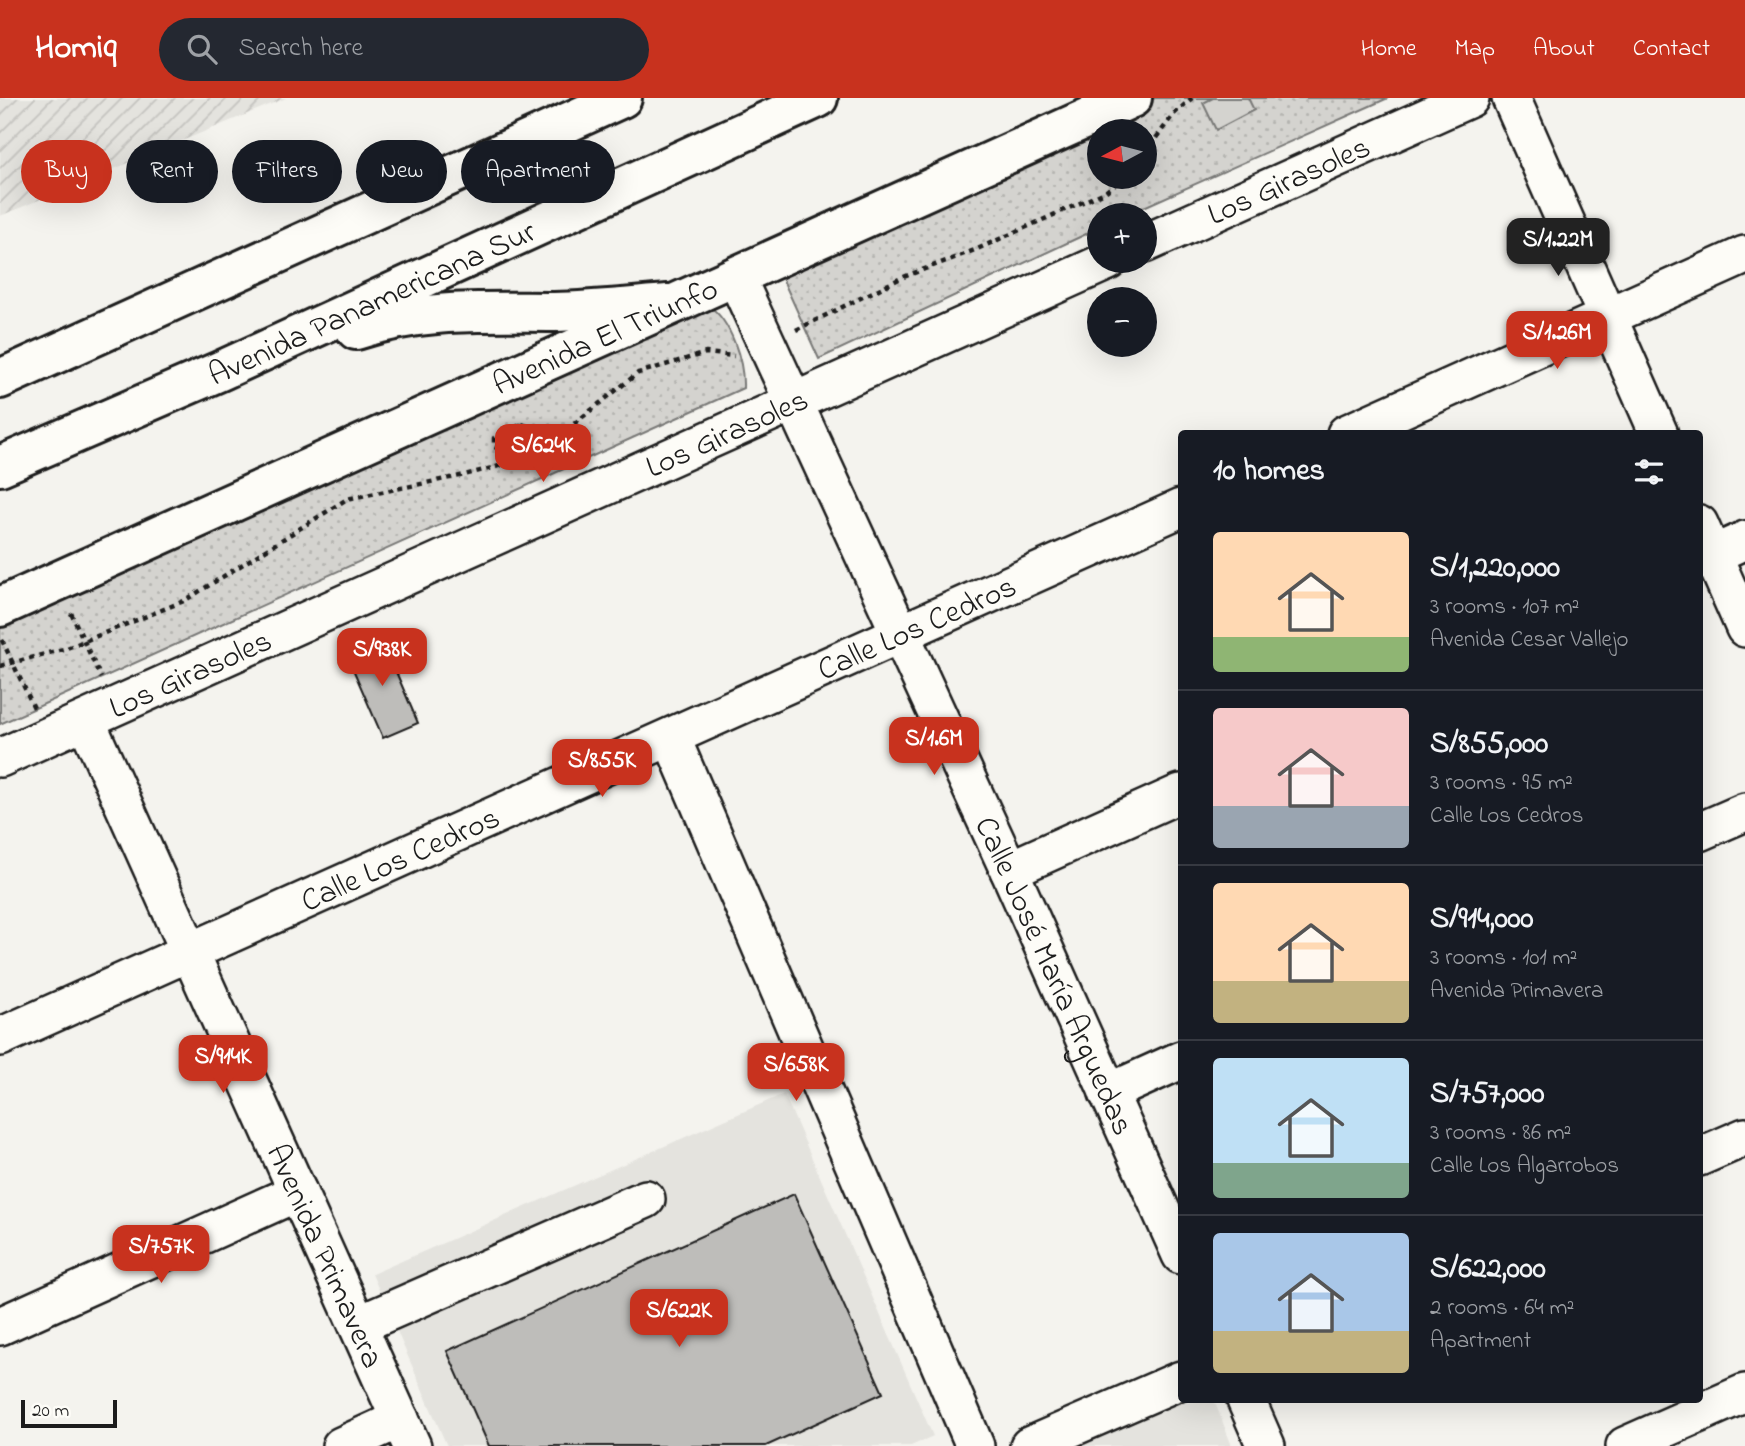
<!DOCTYPE html>
<meta charset="utf-8">
<style>
:root{--surface:#171b24;--page:#242831;--text:#f1f3f6;--muted:#9ea1a6;--line:#363941;--accent:#c8321e}
body{margin:0;font-family:"Indie Flower",sans-serif;background:var(--page);color:var(--text);height:100vh;display:flex;flex-direction:column;font-size:26px;white-space:nowrap}
*{box-sizing:border-box;margin:0}
p{font-size:23px;color:var(--muted)}
.icon{flex:none;width:38px;height:38px;fill:none;stroke:currentColor;stroke-width:2;stroke-linecap:round;stroke-linejoin:round}
.map{position:relative;flex:1;overflow:hidden}
.details{position:absolute;left:1178px;top:332px;width:525px;height:973px;display:flex;flex-direction:column;background:var(--surface);border-radius:7px;box-shadow:0 7px 28px #0002}
.details>*{flex:none}
.banner{position:absolute;left:21px;top:42px;width:665px;height:63px;display:flex;gap:14px}
.needle{width:46px;rotate:263deg}
.controls{position:absolute;left:1087px;top:21px;display:grid;gap:14px}
.controls a{display:grid;place-items:center;width:70px;height:70px;border-radius:50%;background:var(--surface);box-shadow:0 7px 28px #0002;font-size:35px}
.scale{position:absolute;left:21px;bottom:18px;width:96px;box-sizing:border-box;padding-left:7px;border:4px solid #1c1c1c;border-top:0;font-size:19px;line-height:24px;white-space:nowrap;color:#1c1c1c;-webkit-text-stroke:5px #fdfcf7;paint-order:stroke}
.price{position:absolute;translate:-50% -60px;padding:0 16px;border-radius:14px;background:var(--accent);color:#fff;font-size:23px;line-height:46px;filter:drop-shadow(0 2px 4px #0008)}
.price::after{content:'';position:absolute;left:50%;top:42px;width:21px;height:16px;margin-left:-10px;background:inherit;clip-path:polygon(0 0,100% 0,50% 100%)}
.price.on{background:#222;color:#fff}
ul{padding:0;list-style:none}
li{display:flex;align-items:center;gap:21px;height:175px;padding:0 35px}
li+li{border-top:2px solid var(--line)}
li span{display:grid;place-items:center;flex:none;width:196px;height:140px;border-radius:7px;color:#555}
li>.icon{margin-inline-start:auto}
span .icon{width:84px;height:84px;fill:#fffc;stroke-width:1}
li b{font-size:30px}
h2{display:flex;justify-content:space-between;align-items:center;height:84px;padding:0 35px;font-size:30px}
.pill{padding:0 24px;border-radius:32px;background:var(--surface);box-shadow:0 7px 28px #0002;font-size:24px;line-height:63px}
.pill.on{background:var(--accent);color:#fff}
header{display:flex;align-items:center;gap:42px;box-sizing:border-box;height:98px;padding:0 35px;background:var(--accent);color:#fff}
header strong{font-size:33px}
nav{display:flex;gap:38px;margin-inline-start:auto;font-size:24px}
.search{width:490px;height:63px;background:var(--page);display:flex;align-items:center;gap:18px;box-sizing:border-box;padding:0 24px;border-radius:38px;color:var(--muted);font-size:26px}
.map>svg:first-child{display:block}
.built{fill:#e4e3de}
.industrial{fill:url(#industrial-furrows)}
.park{fill:url(#park-dots);stroke:#787876;stroke-width:2;fill-rule:evenodd}
.pitch{fill:#d4d3cf;stroke:#787876;stroke-width:2}
.building{fill:#bebdba;stroke:#1c1c1c;stroke-width:2}
.lines{fill:none;stroke-linecap:round;stroke-linejoin:round}
.minor-casing{stroke:#1c1c1c;stroke-width:42}
.major-casing{stroke:#1c1c1c;stroke-width:44}
.highway-casing{stroke:#1c1c1c;stroke-width:44}
.path{stroke:#1c1c1c;stroke-width:4.5;stroke-dasharray:5 5;stroke-linecap:butt}
.minor{stroke:#fdfcf7;stroke-width:37}
.major{stroke:#fdfcf7;stroke-width:38}
.highway{stroke:#fdfcf7;stroke-width:38}
.labels{text-anchor:middle;stroke-width:6;stroke-linejoin:round;paint-order:stroke}
.street-label{font-size:32px;fill:#1c1c1c;stroke:#fdfcf7}
</style>
<header>
<strong>Homiq</strong>
<div class="search"><svg class="icon" aria-label="search" viewBox="0 0 24 24"><circle cx="10" cy="10" r="6"/><path d="M15 15l6 6"/></svg>Search here</div>
<nav><a>Home</a><a>Map</a><a>About</a><a>Contact</a></nav>
</header>
<div class="map">
<svg width="1745" height="1348" viewBox="0 0 1745 1348">
<defs>
<pattern id="industrial-furrows" width="10" height="10" patternUnits="userSpaceOnUse" patternTransform="scale(1.75)"><rect width="10" height="10" fill="#e4e3de"/><path d="M-1 1l2-2M0 10L10 0M9 11l2-2" fill="none" stroke="#c3c2be"/></pattern>
<pattern id="park-dots" width="8" height="8" patternUnits="userSpaceOnUse" patternTransform="scale(1.75)"><rect width="8" height="8" fill="#d4d3cf"/><path d="M2 2h.1M6 6h.1" fill="none" stroke="#b5b5b1" stroke-width="1.8" stroke-linecap="round"/></pattern>
</defs>
<rect width="100%" height="100%" fill="#f4f3ee"/>
<filter id="ink" filterUnits="userSpaceOnUse"><feTurbulence type="fractalNoise" baseFrequency=".0143" numOctaves="2"/><feDisplacementMap in="SourceGraphic" scale="14" xChannelSelector="R" yChannelSelector="G"/><feConvolveMatrix kernelMatrix="1 2 1 2 8 2 1 2 1" color-interpolation-filters="sRGB"/></filter>
<g filter="url(#ink)">
<g class="built">
<polygon points="784,996 933,1338 911,1348 447,1348 372,1176"/>
<polygon points="1181,1299 1181,1302 1214,1302 1232,1348 1075,1348"/>
</g>
<polygon class="industrial" points="0,0 286,0 0,118"/>
<g class="park">
<path d="M1155,0H1388L1126,117H1099V130L819,261L778,171ZM1099,33H1144V79H1099Z"/>
<path d="M709,208C731,223 744,264 743,290L0,626V524Z"/>
</g>
<polygon class="pitch" points="1213,0 1248,0 1254,12 1216,32 1203,5"/>
<g class="building">
<polygon points="381,539 418,625 383,640 346,555"/>
<polygon points="794,1096 883,1295 766,1348 489,1348 447,1253"/>
</g>
<g class="lines">
<defs>
<g id="minor">
<polyline points="1511,0 1659,336"/>
<path id="s1" d="M1144,146L1470,0"/>
<path id="s2" d="M736,179L1009,772L1181,1157"/>
<polyline points="1346,336 1745,157"/>
<polyline points="1699,426 1745,530"/>
<polyline points="1699,463 1745,442"/>
<path id="s3" d="M86,623L412,1348"/>
<polyline points="671,639 975,1348"/>
<path id="s4" d="M0,660L1108,163"/>
<polyline points="1699,734 1745,714"/>
<polyline points="1009,772 1181,695"/>
<path id="s5" d="M0,939L1181,410"/>
<polyline points="1108,995 1181,962"/>
<polyline points="1699,1059 1745,1039"/>
<polyline points="358,1227 646,1101"/>
<polyline points="0,1228 298,1094"/>
<polyline points="1246,1302 1266,1348"/>
<polyline points="341,1348 400,1321"/>
<polyline points="1029,1348 1181,1282"/>
<polyline points="1625,1348 1745,1295"/>
</g>
<g id="major">
<path id="s6" d="M0,509L1132,0"/>
</g>
<g id="highway">
<path d="M356,232C423,210 485,214 554,214C592,213 630,209 668,206"/>
<polyline points="0,281 622,0"/>
<path id="s7" d="M0,368L220,273L818,0"/>
</g>
</defs>
<use href="#minor" class="minor-casing"/>
<use href="#major" class="major-casing"/>
<use href="#highway" class="highway-casing"/>
<g class="path">
<polyline points="1144,56 1174,16 1192,0"/>
<polyline points="796,232 901,180 975,152 1105,94 1124,79"/>
<path d="M522,326L534,331L536,335C527,350 509,355 494,349V340Z"/>
<polyline points="71,515 101,580"/>
<polyline points="2,542 34,610"/>
<polyline points="0,568 67,550 184,503 347,401 460,378 496,369 532,354 556,340 638,275 706,255 734,258"/>
</g>
<use href="#minor" class="minor"/>
<use href="#major" class="major"/>
<use href="#highway" class="highway"/>
</g>
</g>
<g class="labels">
<g class="street-label">
<text dy="11" stroke="none"><textPath href="#s1" startOffset="158">Los Girasoles</textPath></text>
<text dy="11" stroke="none"><textPath href="#s7" startOffset="406">Avenida Panamericana Sur</textPath></text>
<text dy="11" stroke="none"><textPath href="#s6" startOffset="663">Avenida El Triunfo</textPath></text>
<text dy="11" stroke="none"><textPath href="#s4" startOffset="796">Los Girasoles</textPath></text>
<text dy="11" stroke="none"><textPath href="#s5" startOffset="1004">Calle Los Cedros</textPath></text>
<text dy="11" stroke="none"><textPath href="#s4" startOffset="208">Los Girasoles</textPath></text>
<text dy="11" stroke="none"><textPath href="#s5" startOffset="438">Calle Los Cedros</textPath></text>
<text dy="11" stroke="none"><textPath href="#s2" startOffset="768">Calle José María Arguedas</textPath></text>
<text dy="11" stroke="none"><textPath href="#s3" startOffset="586">Avenida Primavera</textPath></text>
</g>
</g>
</svg>
<div class="controls">
<a><svg class="needle" viewBox="-14 -14 28 28"><path d="M0-13l5 13h-10z" fill="#e53935"/><path d="M0 13l5-13h-10z" fill="#9ea1a6"/></svg></a>
<a>+</a>
<a>−</a>
</div>
<div class="scale">20 m</div>
<b class="price on" style="left:1558px;top:180px">S/1.22M</b>
<b class="price" style="left:1557px;top:273px">S/1.26M</b>
<b class="price" style="left:543px;top:386px">S/624K</b>
<b class="price" style="left:382px;top:590px">S/938K</b>
<b class="price" style="left:934px;top:679px">S/1.6M</b>
<b class="price" style="left:602px;top:701px">S/855K</b>
<b class="price" style="left:223px;top:997px">S/914K</b>
<b class="price" style="left:796px;top:1005px">S/658K</b>
<b class="price" style="left:161px;top:1187px">S/757K</b>
<b class="price" style="left:679px;top:1251px">S/622K</b>
<div class="banner">
<a class="pill on">Buy</a>
<a class="pill">Rent</a>
<a class="pill">Filters</a>
<a class="pill">New</a>
<a class="pill">Apartment</a>
</div>
<section class="details">
<h2>10 homes<svg class="icon" aria-label="filters" viewBox="0 0 24 24"><path d="M4 7h16M4 17h16"/><circle cx="9" cy="7" r="2"/><circle cx="15" cy="17" r="2"/></svg></h2>
<ul>
<li><span style="background:linear-gradient(#ffd9b3 75%,#8fb573 0)"><svg class="icon" aria-label="home" viewBox="0 0 24 24"><path d="M3 11l9-7 9 7M6 9v11h12V9"/></svg></span><div><b>S/1,220,000</b><p>3 rooms · 107 m²</p><p>Avenida Cesar Vallejo</p></div></li>
<li><span style="background:linear-gradient(#f6c9c9 70%,#9aa5b1 0)"><svg class="icon" aria-label="home" viewBox="0 0 24 24"><path d="M3 11l9-7 9 7M6 9v11h12V9"/></svg></span><div><b>S/855,000</b><p>3 rooms · 95 m²</p><p>Calle Los Cedros</p></div></li>
<li><span style="background:linear-gradient(#ffd9b3 70%,#c2b280 0)"><svg class="icon" aria-label="home" viewBox="0 0 24 24"><path d="M3 11l9-7 9 7M6 9v11h12V9"/></svg></span><div><b>S/914,000</b><p>3 rooms · 101 m²</p><p>Avenida Primavera</p></div></li>
<li><span style="background:linear-gradient(#bfe0f5 75%,#7fa58c 0)"><svg class="icon" aria-label="home" viewBox="0 0 24 24"><path d="M3 11l9-7 9 7M6 9v11h12V9"/></svg></span><div><b>S/757,000</b><p>3 rooms · 86 m²</p><p>Calle Los Algarrobos</p></div></li>
<li><span style="background:linear-gradient(#a9c7e8 70%,#c2b280 0)"><svg class="icon" aria-label="home" viewBox="0 0 24 24"><path d="M3 11l9-7 9 7M6 9v11h12V9"/></svg></span><div><b>S/622,000</b><p>2 rooms · 64 m²</p><p>Apartment</p></div></li>
</ul>
</section>
</div>
